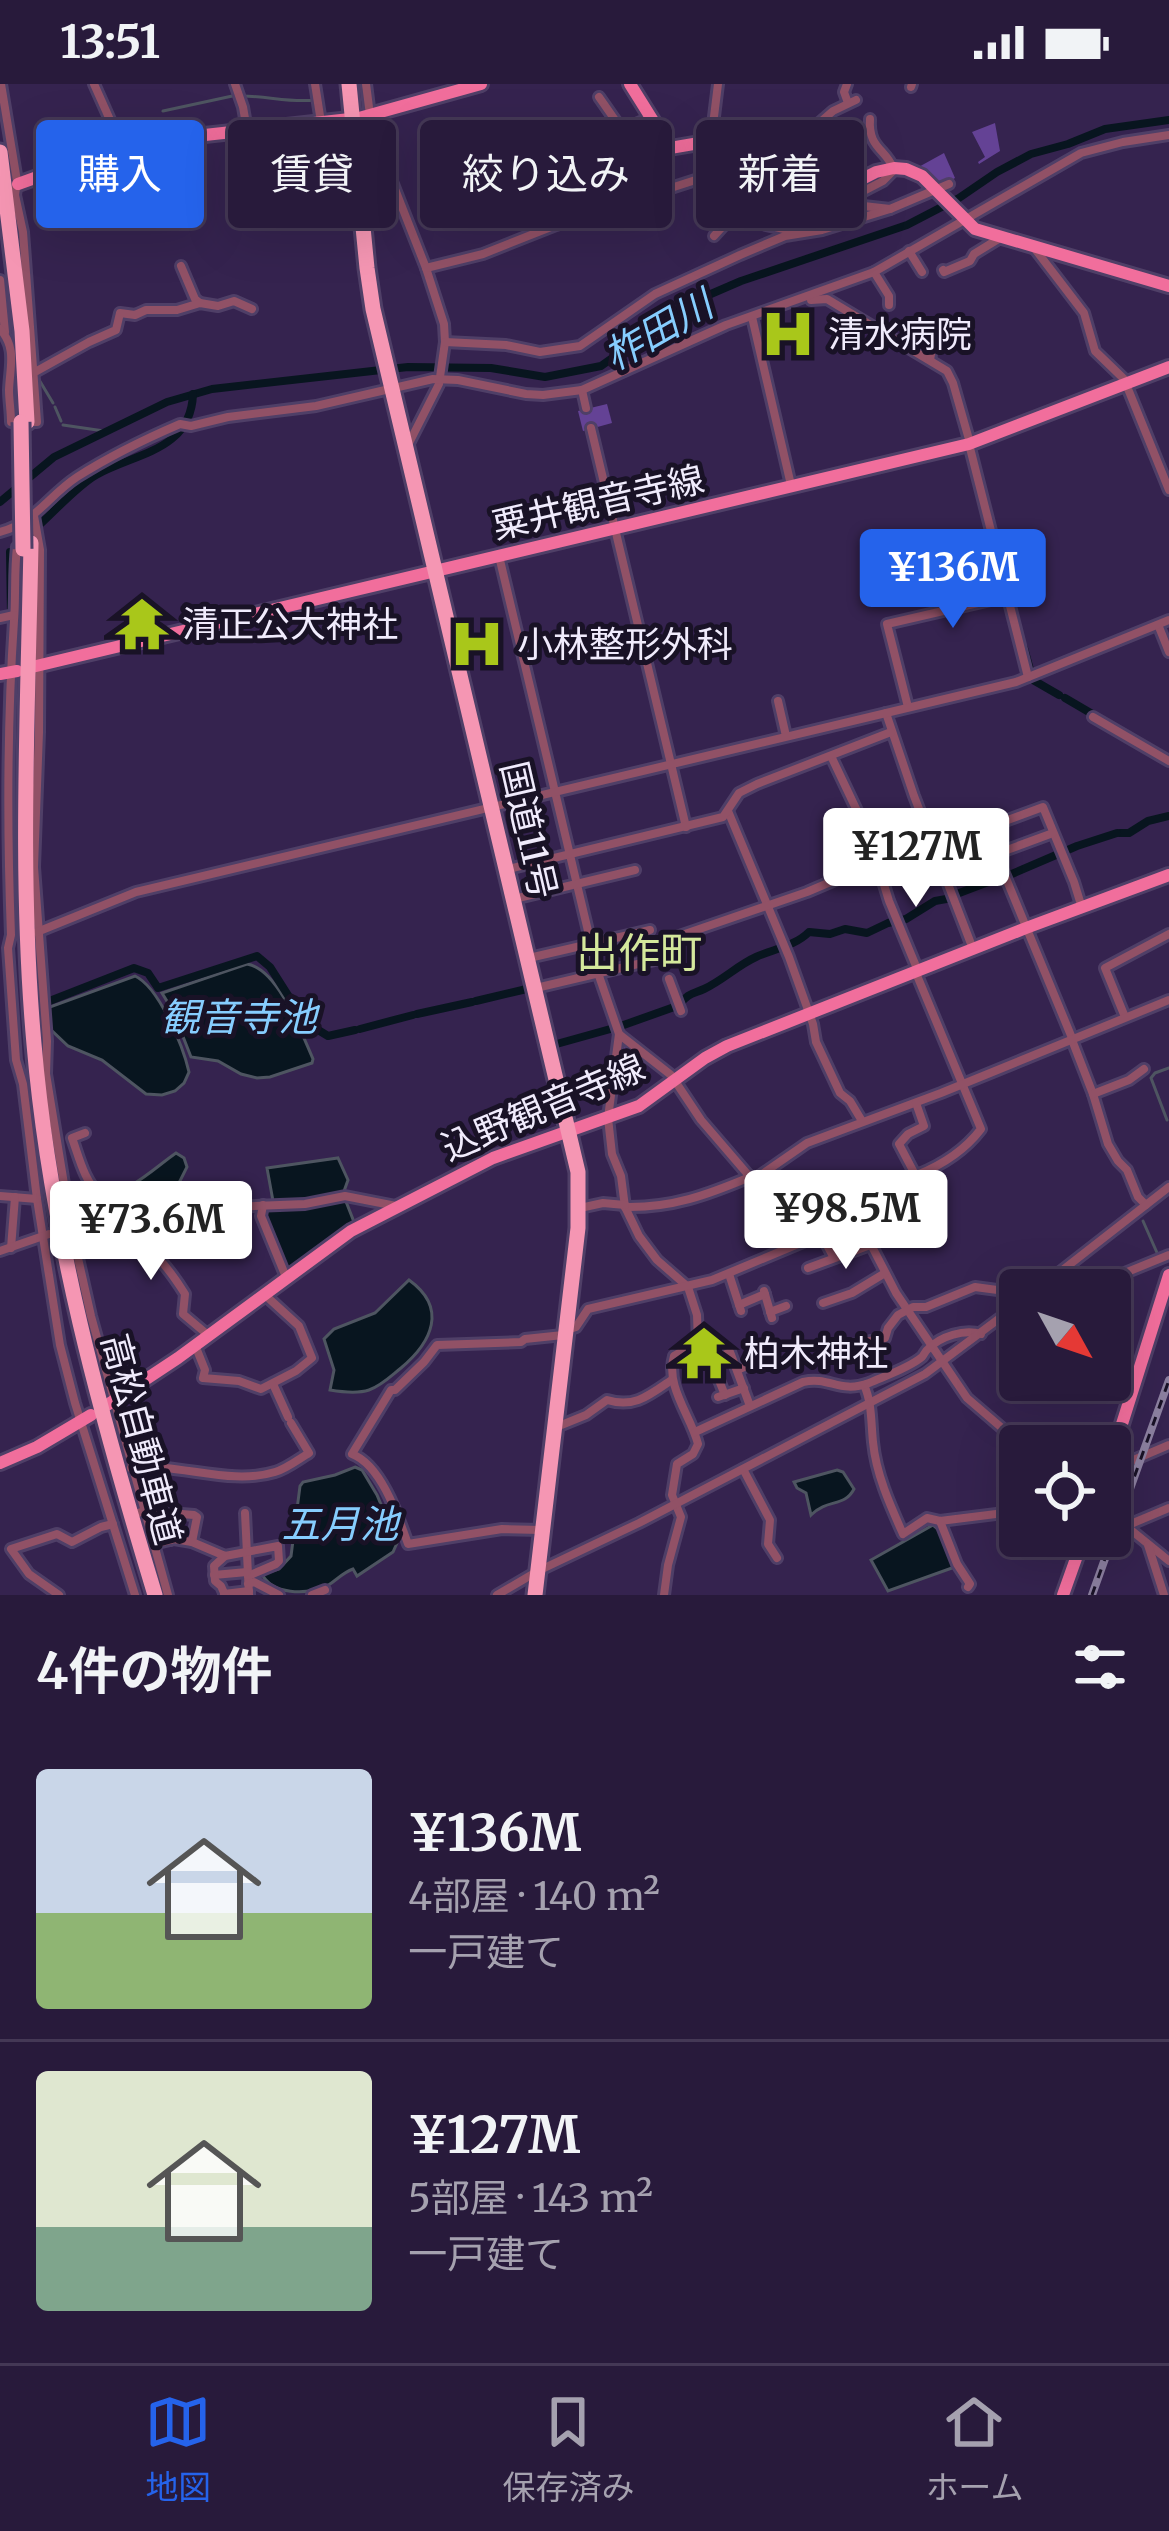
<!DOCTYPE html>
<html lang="ja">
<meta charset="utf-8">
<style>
:root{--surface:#281a3b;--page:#342746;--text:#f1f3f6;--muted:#a5a1af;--line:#443855;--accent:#2563eb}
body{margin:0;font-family:Merriweather,"Noto Sans JP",serif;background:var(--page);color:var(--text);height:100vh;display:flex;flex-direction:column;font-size:45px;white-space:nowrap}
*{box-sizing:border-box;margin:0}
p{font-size:39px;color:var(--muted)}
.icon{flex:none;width:66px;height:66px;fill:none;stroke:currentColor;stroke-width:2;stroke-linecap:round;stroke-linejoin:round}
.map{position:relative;height:1511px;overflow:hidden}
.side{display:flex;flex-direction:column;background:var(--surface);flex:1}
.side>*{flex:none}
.guide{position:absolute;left:36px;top:36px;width:1098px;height:108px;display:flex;gap:24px}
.needle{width:78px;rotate:130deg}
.buttons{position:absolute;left:999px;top:1185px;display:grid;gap:24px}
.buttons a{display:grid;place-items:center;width:132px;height:132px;border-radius:12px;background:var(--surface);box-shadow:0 12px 48px #0002,0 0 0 3px var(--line);font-size:60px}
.price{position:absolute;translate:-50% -102px;padding:0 27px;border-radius:12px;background:#fff;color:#222;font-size:39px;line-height:78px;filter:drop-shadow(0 3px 6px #0008)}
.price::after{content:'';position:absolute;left:50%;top:72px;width:36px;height:27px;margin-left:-18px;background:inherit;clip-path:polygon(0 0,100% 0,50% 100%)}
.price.on{background:var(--accent);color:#fff}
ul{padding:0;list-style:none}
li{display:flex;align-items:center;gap:36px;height:300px;padding:0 36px}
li+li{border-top:3px solid var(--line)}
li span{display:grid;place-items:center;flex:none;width:336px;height:240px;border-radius:12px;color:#555}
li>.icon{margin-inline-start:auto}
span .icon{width:144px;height:144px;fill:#fffc;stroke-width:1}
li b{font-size:51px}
h2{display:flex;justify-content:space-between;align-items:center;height:144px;padding:0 36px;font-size:51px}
.chip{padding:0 42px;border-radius:12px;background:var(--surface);box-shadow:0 12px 48px #0002,0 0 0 3px var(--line);font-size:42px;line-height:108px}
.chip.on{background:var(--accent);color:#fff}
.status{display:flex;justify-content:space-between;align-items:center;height:84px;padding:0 60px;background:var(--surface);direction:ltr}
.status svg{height:33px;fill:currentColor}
.dock{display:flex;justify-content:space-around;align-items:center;height:168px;border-top:3px solid var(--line);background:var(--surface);font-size:33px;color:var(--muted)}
.dock a{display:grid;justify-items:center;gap:6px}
.dock .on{color:var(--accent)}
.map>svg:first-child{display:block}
.green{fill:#644295}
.water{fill:#08151f;stroke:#4e5561;stroke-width:3}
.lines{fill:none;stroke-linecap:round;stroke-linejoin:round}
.stream{stroke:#4e5561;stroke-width:3}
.river{stroke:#08151f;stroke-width:8}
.minor-casing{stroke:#4f3f67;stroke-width:14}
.major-casing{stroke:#4f3f67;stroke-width:18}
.highway-casing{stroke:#4f3f67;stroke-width:21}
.minor{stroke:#915166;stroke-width:8}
.major{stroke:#f16e9c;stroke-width:12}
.highway{stroke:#f596b3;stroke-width:15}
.rail-casing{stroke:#8b7f9f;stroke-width:8}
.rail{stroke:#191226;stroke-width:3;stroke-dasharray:9;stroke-linecap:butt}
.highway-bridge-casing{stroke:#4f3f67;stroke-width:21;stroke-linecap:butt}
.highway-bridge{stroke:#f596b3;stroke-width:15}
.labels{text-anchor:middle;stroke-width:10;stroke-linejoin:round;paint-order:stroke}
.poi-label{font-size:36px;fill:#f0ebfc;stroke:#191226;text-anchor:start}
.street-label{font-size:36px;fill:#f0ebfc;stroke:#191226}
.water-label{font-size:39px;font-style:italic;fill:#86cdfe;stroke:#191226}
.quarter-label{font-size:42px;fill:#d4e89c;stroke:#191226}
</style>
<div class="status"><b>13:51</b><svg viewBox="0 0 49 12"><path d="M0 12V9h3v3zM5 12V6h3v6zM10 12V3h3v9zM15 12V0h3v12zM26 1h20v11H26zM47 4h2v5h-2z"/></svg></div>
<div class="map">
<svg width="1169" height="1511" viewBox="0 0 1169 1511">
<rect width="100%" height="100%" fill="#35234f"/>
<g class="green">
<polygon points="995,39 1000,67 979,80 978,78 985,73 972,48"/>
<polygon points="638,50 644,53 645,63 663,68 662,74 643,84 636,83 632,75 619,66 626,61 640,75 647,77 642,61 635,57 633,51"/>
<polygon points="944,69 955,94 939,103 915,85"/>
<polygon points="607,320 612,339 583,347 578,327"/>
<polygon points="620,954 649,978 640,981 642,998 614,1007 620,971"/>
</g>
<g class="water">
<path d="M247,880C278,885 301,948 313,975L312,979L270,993L257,994L241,990L218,977L191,973L173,927L162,909Z"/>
<path d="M135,892C159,903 183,962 189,988L184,999L175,1007L162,1011L146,1010L102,976L68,962L47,942V924Z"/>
<path d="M176,1069L184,1074L187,1083L173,1111L140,1119H104L102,1111C130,1109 153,1085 176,1069Z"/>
<polygon points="338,1074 348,1096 343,1110 302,1117 273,1117 267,1084"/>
<polygon points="345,1115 354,1138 286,1188 263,1132 264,1125"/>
<path d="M409,1196C448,1224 432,1258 401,1284C391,1292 381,1302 369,1306C357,1310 342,1308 330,1306L334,1286L324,1255L334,1245L375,1229Z"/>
<path d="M355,1383L362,1386L377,1411L397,1459L393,1468L357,1492L353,1485C342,1489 337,1496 327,1502C306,1511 272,1511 262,1490L279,1485L291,1472L300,1402L303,1398L335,1391Z"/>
<path d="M837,1386L843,1388L854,1405C844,1424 828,1414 811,1431L806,1409L797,1404L794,1398Z"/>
<polygon points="933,1441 939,1446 954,1480 952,1484 888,1507 871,1476"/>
</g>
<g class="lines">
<g class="stream">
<path d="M242,12C268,12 290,19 315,16"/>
<polyline points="163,27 237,11"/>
<polyline points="38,294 53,319"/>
<polyline points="55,323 61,337"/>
<polyline points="63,341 104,347"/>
<polyline points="1167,1036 1151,994 1155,989 1169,984"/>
<polyline points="1143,1137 1158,1171"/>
</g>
<g class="river">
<polyline points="0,418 54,373 167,318 212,305 408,283 491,284 545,293 601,282 690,219 741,197 907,141 959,114 997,88 1031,70 1068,60 1105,45 1169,36"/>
<path d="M37,443C55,427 77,402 96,391C135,369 191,367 193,310"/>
<polyline points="10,468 11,530"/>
<polyline points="1024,564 1031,589"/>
<polyline points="1033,596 1059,611"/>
<polyline points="1065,614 1094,631"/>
<polyline points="1120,749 1129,749 1148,737 1169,732"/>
<polyline points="1007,792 1077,762 1117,749"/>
<polyline points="954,811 1004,792"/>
<polyline points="476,917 531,904"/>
<polyline points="47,918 134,884 148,889 158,904 257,872 270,883 305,938 328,952 355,946"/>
<path d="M680,920C688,909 693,910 704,905C723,896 738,881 756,873C774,865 795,862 809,848L830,850L845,845L867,849L888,839L906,835L935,817L952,814"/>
<polyline points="417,930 472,918"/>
<polyline points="618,943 677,922"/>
<polyline points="360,945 413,931"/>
<polyline points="553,961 614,944"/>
</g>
<defs>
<g id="minor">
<polyline points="94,0 115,47 126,60"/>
<polyline points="235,0 243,23 247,46"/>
<polyline points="315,0 321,38"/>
<polyline points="366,0 370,31 380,67 426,184 444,240 445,258 439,300 408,361"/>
<polyline points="847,0 844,8 848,19"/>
<polyline points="911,3 912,0"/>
<polyline points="599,13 622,46 650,34"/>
<polyline points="244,48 249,66 271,96"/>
<polyline points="711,57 718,0"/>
<path d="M852,119L850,116L852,113L883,97L894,86C886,64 868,65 870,35"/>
<polyline points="714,152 734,130 745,136 788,146 846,120 890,125 949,100"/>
<polyline points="1035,165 1084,229 1095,267 1124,295 1169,406"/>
<polyline points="909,167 922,188"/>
<polyline points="181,182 195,215 200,219"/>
<polyline points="426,184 483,170 556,141 708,92 755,81 787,67 833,27 856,16"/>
<polyline points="943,186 944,188 970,177 974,170 1000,154"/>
<polyline points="874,188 889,212 889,221"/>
<polyline points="0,196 5,248"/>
<polyline points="811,216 827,215 947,287 953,299 970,359"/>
<polyline points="752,233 791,401"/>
<path d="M0,245C17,264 10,282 9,306C9,316 11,327 11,338H37L23,148L15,111L17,97L1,0"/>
<polyline points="445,258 506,261 540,268 580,262 655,210 740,171 785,152 822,146 890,125"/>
<polyline points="930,276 932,264 947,246 943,242"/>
<polyline points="35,288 89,258 116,246 120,229 135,231 146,226 177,226 200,219 218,222 234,217 252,225"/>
<polyline points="582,306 586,324"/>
<polyline points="591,344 686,743"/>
<polyline points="969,360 1028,593"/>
<polyline points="34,432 40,466 39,648 34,783 47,957 46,990 71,1143 91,1232 168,1511"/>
<path d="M0,448C35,439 48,412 77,393C110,372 145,355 180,340L191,342L228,333L316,322L433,295L458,296L526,310L543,311L582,306L726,241L874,188L1081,69L1123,58L1169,51"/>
<path d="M17,463C14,488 16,512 14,537C7,641 7,746 11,851L8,864L16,976L23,1000L37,1115L60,1261L75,1319L135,1511"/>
<path d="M499,472L598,889L619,950L608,1034L612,1070L621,1092L625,1123L639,1152L657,1176L688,1203L697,1231L698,1258L674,1272C665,1302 691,1332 698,1360L693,1370L677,1380L672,1411L681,1433L668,1481L664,1511"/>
<polyline points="0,534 14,531"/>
<polyline points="1159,543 1169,568"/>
<polyline points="778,617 786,652"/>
<polyline points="908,623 887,540 1008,512"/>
<polyline points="886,629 914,712 973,865"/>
<polyline points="1093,633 1169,677"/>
<polyline points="831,672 869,752 889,817 918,887"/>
<polyline points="728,727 789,873 813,940 816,958 840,1009 850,1017 862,1037"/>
<polyline points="986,744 1043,723 1074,798 1082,824"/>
<polyline points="996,770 1053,749"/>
<polyline points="508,785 723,733 739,709 757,700 891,648"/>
<polyline points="514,815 635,786"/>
<polyline points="37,848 136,808 1016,598 1169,536"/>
<polyline points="529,874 650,846"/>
<path d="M916,889L981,1045C965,1066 942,1081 917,1091"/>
<polyline points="669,895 681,927"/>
<polyline points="536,904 659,875 679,852 807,808 875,779 984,741 1072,954"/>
<polyline points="1125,933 1105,884 1169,850"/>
<polyline points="620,951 671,991 701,1036 750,1093 772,1108 866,1151 896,1209 967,1314 1023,1362"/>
<polyline points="1072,956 1093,1010 1108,1060 1118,1077 1127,1086 1138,1113 1146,1121"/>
<polyline points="1093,1010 1129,996 1144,985"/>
<path d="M85,1049L72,1054C79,1073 84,1097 100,1111C105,1161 116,1142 147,1164C163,1176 175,1194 185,1210L183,1230L208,1251"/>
<polyline points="755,1095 807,1059 941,1009 1169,916"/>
<polyline points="0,1112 37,1115"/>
<polyline points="263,1121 261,1132 286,1193"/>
<path d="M625,1123C672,1124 707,1111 750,1093"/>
<polyline points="580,1124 603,1119 625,1121"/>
<polyline points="67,1144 102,1135 140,1134 202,1124 305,1120 345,1112 396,1122"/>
<polyline points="821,1150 834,1174"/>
<polyline points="11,1164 15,1113"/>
<polyline points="0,1167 49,1150"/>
<polyline points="808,1184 873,1160"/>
<polyline points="729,1190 741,1227"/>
<polyline points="1037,1206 1169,1103"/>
<polyline points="1083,1206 1169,1171"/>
<polyline points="764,1207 772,1234"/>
<polyline points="823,1219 852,1209 885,1189"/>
<polyline points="739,1221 765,1210"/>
<polyline points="770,1228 786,1222"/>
<polyline points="567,1246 576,1243 588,1225 712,1196 853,1137 887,1129 920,1100 899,1060 908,1050 924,1042 916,1019"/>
<polyline points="195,1261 205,1286 203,1294 239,1297 261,1305 296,1287 312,1274 299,1242 265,1211"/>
<polyline points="832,1265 885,1254 888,1244 898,1231 913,1223 926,1223 975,1203 1020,1209"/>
<polyline points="737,1286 774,1271"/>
<polyline points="273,1300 288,1333"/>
<path d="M864,1301C872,1318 871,1339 873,1358C876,1390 890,1421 903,1450L927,1434L940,1437L1020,1427"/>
<polyline points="725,1311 711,1277 730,1268 750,1322"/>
<polyline points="718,1313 744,1304"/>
<path d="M554,1344L586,1331L607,1316C633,1324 647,1313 670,1297"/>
<path d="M695,1348L803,1298C830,1292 839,1310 869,1299C885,1292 909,1284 922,1273C924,1271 925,1267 928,1265C941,1252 964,1245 981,1250"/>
<path d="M131,1384C178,1378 229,1402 275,1388C286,1385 299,1375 309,1369L291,1339"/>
<polyline points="743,1385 770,1436 768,1460 777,1474"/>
<polyline points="1110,1386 1169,1361"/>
<polyline points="138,1429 144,1427 194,1431 197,1433 192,1458"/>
<polyline points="245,1429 249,1511"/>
<polyline points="1110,1429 1169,1477"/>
<polyline points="940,1437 957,1480 970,1500 968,1503"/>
<polyline points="1126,1442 1169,1424"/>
<path d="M541,1446L502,1445L408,1460C398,1432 381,1381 352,1370L391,1306H395L424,1278L437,1261L521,1258L525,1255L563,1251"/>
<polyline points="170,1456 178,1429"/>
<polyline points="153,1460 174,1455 192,1458 225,1472 278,1462 279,1477 276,1480 248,1492"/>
<polyline points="1148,1461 1164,1511"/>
<polyline points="214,1491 247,1488"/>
<polyline points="248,1500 254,1498 279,1511"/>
<polyline points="224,1510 249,1507"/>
<polyline points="59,1511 29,1490 11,1465 57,1450 72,1458 101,1443 113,1440"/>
<polyline points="225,1511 221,1502 215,1497 214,1482 225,1472"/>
<polyline points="312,1511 325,1506"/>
<polyline points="497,1511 538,1487 639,1439 925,1290 1020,1219"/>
</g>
<g id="major">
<polyline points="630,0 670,64 711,57 714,59 734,106 734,130 803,125 876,88 894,84 906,85 922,92 975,145 1169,202"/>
<polyline points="18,100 132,59 359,34 481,0"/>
<polyline points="32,583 969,360 1169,283"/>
<polyline points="0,590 17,587"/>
<polyline points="107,1321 178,1274 351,1147 493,1074 639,1022 705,974 727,962 1026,844 1169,791"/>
<polyline points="1110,1378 1169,1191"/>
<polyline points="0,1379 37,1363 91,1331"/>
<polyline points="1063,1511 1084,1452"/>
</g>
<g id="highway">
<polyline points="349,0 367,184 373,225 578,1088 578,1144 535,1511"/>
<polyline points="0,68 22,247 27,338"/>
<path d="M31,459C28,626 19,794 34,960C50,1149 100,1330 155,1511"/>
</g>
</defs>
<use href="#minor" class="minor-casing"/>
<use href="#major" class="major-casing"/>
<use href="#highway" class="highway-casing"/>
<use href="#minor" class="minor"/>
<use href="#major" class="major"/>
<use href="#highway" class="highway"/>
<defs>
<polyline id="rail" points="1092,1511 1169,1296"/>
</defs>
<use href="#rail" class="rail-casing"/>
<use href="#rail" class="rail"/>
<defs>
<polyline id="highway-bridge" points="21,338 23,465"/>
</defs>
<use href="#highway-bridge" class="highway-bridge-casing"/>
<use href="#highway-bridge" class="highway-bridge"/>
</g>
<defs>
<symbol id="hospital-bare" viewBox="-9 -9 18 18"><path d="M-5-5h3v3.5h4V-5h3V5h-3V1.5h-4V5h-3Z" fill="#a9c71a" stroke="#191226" stroke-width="2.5" paint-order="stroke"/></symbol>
<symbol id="temple-bare" viewBox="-9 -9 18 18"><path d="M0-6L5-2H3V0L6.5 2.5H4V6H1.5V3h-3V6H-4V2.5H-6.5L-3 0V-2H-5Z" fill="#a9c71a" stroke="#191226" stroke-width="2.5" paint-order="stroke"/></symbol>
</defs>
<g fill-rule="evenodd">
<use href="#hospital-bare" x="750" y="212" width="76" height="76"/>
<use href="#temple-bare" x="104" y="502" width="76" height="76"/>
<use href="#hospital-bare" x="439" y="522" width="76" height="76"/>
<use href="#temple-bare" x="666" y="1231" width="76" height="76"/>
</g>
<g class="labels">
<g class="poi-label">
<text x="828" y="263">清水病院</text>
<text x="182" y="553">清正公大神社</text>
<text x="517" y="573">小林整形外科</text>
<text x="744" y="1282">柏木神社</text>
</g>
<g class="street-label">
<text transform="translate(598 418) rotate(-13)" y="13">粟井観音寺線</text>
<text transform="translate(529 746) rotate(77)" y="13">国道11号</text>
<text transform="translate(543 1023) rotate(-23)" y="13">込野観音寺線</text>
<text transform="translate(142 1355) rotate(75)" y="13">高松自動車道</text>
</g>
<g class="water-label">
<text transform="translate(658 246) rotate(-30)" y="14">柞田川</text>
<text x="239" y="947">観音寺池</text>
<text x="340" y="1454">五月池</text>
</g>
<g class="quarter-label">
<text x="639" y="884">出作町</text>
</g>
</g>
</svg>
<div class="buttons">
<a><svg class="needle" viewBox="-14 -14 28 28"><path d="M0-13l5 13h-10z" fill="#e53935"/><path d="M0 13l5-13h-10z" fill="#a5a1af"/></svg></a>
<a><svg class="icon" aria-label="locate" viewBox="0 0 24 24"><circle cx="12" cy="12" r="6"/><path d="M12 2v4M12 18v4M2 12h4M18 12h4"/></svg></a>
</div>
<b class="price on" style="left:953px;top:547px">¥136M</b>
<b class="price" style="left:916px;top:826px">¥127M</b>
<b class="price" style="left:846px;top:1188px">¥98.5M</b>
<b class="price" style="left:151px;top:1199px">¥73.6M</b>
<div class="guide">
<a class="chip on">購入</a>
<a class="chip">賃貸</a>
<a class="chip">絞り込み</a>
<a class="chip">新着</a>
</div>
</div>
<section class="side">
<h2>4件の物件<svg class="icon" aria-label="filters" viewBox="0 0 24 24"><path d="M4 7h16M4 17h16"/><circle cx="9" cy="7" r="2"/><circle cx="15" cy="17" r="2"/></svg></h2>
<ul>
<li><span style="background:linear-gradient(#c9d6e8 60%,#8fb573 0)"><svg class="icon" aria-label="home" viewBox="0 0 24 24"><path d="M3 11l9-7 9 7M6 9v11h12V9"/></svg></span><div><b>¥136M</b><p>4部屋 · 140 m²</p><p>一戸建て</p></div></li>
<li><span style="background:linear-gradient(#dfe7d0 65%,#7fa58c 0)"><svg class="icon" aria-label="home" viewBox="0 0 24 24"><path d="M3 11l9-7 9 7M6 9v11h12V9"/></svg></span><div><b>¥127M</b><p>5部屋 · 143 m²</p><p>一戸建て</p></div></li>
</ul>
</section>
<nav class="dock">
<a class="on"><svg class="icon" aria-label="map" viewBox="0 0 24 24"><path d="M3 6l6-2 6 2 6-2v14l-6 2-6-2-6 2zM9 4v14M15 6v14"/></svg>地図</a>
<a><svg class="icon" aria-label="saved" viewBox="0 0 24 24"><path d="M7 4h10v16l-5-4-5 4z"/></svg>保存済み</a>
<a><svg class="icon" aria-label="home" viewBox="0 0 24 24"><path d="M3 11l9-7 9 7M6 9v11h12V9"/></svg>ホーム</a>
</nav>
